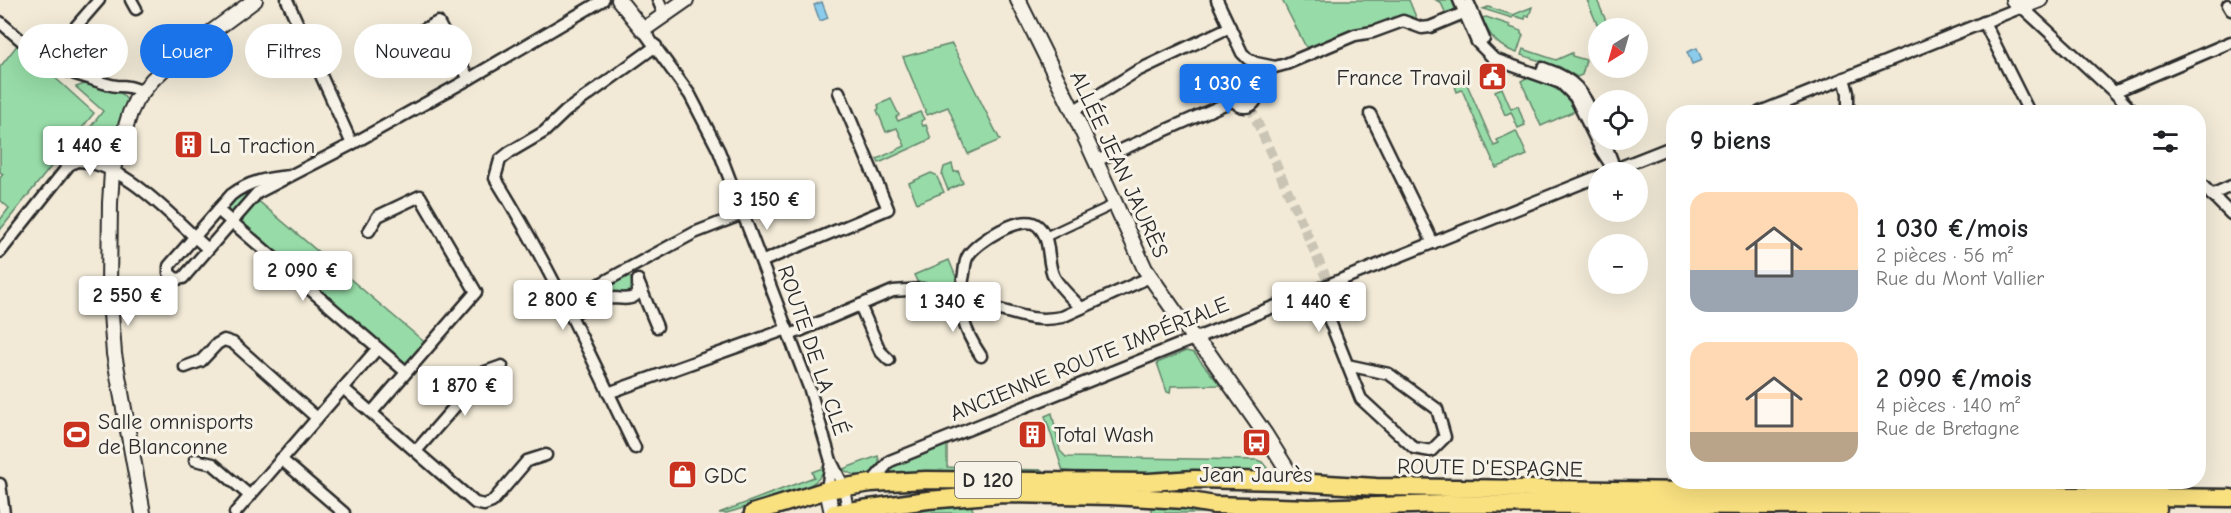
<!DOCTYPE html>
<html lang="fr">
<meta charset="utf-8">
<style>
:root{--surface:#fff;--page:#f6f6f6;--text:#202124;--muted:#757577;--accent:#1a73e8}
body{margin:0;font-family:"Comic Neue",sans-serif;background:var(--page);color:var(--text);height:100vh;display:flex;flex-direction:column;font-size:22px;white-space:nowrap}
*{box-sizing:border-box;margin:0}
p{font-size:20px;color:var(--muted)}
.icon{flex:none;width:33px;height:33px;fill:none;stroke:currentColor;stroke-width:2;stroke-linecap:round;stroke-linejoin:round}
.map{position:relative;flex:1;overflow:hidden}
.sheet{position:absolute;left:1666px;top:105px;width:540px;height:384px;display:flex;flex-direction:column;background:var(--surface);border-radius:24px;box-shadow:0 6px 24px #0002}
.sheet>*{flex:none}
.guide{position:absolute;left:18px;top:24px;width:570px;height:54px;display:flex;gap:12px}
.needle{width:39px;rotate:217deg}
.fabs{position:absolute;left:1588px;top:18px;display:grid;gap:12px}
.fabs a{display:grid;place-items:center;width:60px;height:60px;border-radius:50%;background:var(--surface);box-shadow:0 6px 24px #0002;font-size:30px}
.price{position:absolute;translate:-50% -51px;padding:0 14px;border-radius:6px;background:#fff;color:#222;font-size:20px;line-height:39px;filter:drop-shadow(0 2px 3px #0008)}
.price::after{content:'';position:absolute;left:50%;top:36px;width:18px;height:14px;margin-left:-9px;background:inherit;clip-path:polygon(0 0,100% 0,50% 100%)}
.price.current{background:var(--accent);color:#fff}
ul{padding:0;list-style:none}
li{display:flex;align-items:center;gap:18px;height:150px;padding:0 24px}
li span{display:grid;place-items:center;flex:none;width:168px;height:120px;border-radius:18px;color:#555}
li>.icon{margin-inline-start:auto}
span .icon{width:72px;height:72px;fill:#fffc;stroke-width:1}
li b{font-size:26px}
h2{display:flex;justify-content:space-between;align-items:center;height:72px;padding:0 24px;font-size:26px}
.tag{padding:0 21px;border-radius:27px;background:var(--surface);box-shadow:0 6px 24px #0002;font-size:21px;line-height:54px}
.tag.current{background:var(--accent);color:#fff}
.map>svg:first-child{display:block}
.green{fill:#97dca8;stroke:#61846a;stroke-width:1.5}
.water{fill:#8bccec;stroke:#658c9f;stroke-width:1.5}
.lines{fill:none;stroke-linecap:round;stroke-linejoin:round}
.minor-tunnel{stroke:#cac4b5;stroke-width:10;stroke-dasharray:10 5;stroke-linecap:butt}
.pedestrian-casing{stroke:#2b2b2b;stroke-width:12}
.minor-casing{stroke:#2b2b2b;stroke-width:15}
.tertiary-casing{stroke:#2b2b2b;stroke-width:18}
.primary-casing{stroke:#2b2b2b;stroke-width:21}
.pedestrian{stroke:#f7f3e8;stroke-width:8}
.minor{stroke:#f7f3e8;stroke-width:10}
.tertiary{stroke:#f7f3e8;stroke-width:14}
.primary{stroke:#fae180;stroke-width:16}
.labels{text-anchor:middle;stroke-width:6;stroke-linejoin:round;paint-order:stroke}
.shield{fill:#f7f3e8;stroke:#686764;stroke-width:1.5}
.shield-label{font-size:21px;font-weight:bold;fill:#2b2b2b}
.poi-label{font-size:22px;fill:#2b2b2b;stroke:#f7f3e8;text-anchor:start}
.street-label{font-size:22px;fill:#2b2b2b;stroke:#f7f3e8}
</style>
<div class="map">
<svg width="2231" height="513" viewBox="0 0 2231 513">
<rect width="100%" height="100%" fill="#f2ead7"/>
<filter id="ink" filterUnits="userSpaceOnUse"><feTurbulence type="fractalNoise" baseFrequency=".0167" numOctaves="2"/><feDisplacementMap in="SourceGraphic" scale="12" xChannelSelector="R" yChannelSelector="G"/><feConvolveMatrix kernelMatrix="1 2 1 2 8 2 1 2 1" color-interpolation-filters="sRGB"/></filter>
<g filter="url(#ink)">
<g class="green">
<polygon points="1282,0 1409,0 1418,22 1308,51"/>
<polygon points="1436,0 1452,0 1456,9 1446,14 1441,3"/>
<polygon points="1587,0 1597,0 1609,28 1599,29"/>
<polygon points="1488,7 1513,15 1532,7 1529,16 1526,15 1525,19 1514,16 1512,18 1483,9"/>
<path d="M1486,17L1510,25V27L1521,31V34L1523,35L1517,53C1498,47 1490,37 1482,18Z"/>
<polygon points="18,44 94,113 0,230 0,220 9,208 0,200 0,178 3,174 0,172 0,67"/>
<polygon points="952,44 1000,140 968,154 948,107 927,115 903,57"/>
<polygon points="1523,49 1556,60 1572,53 1572,56 1586,60 1582,75 1577,77 1560,67 1521,55"/>
<path d="M1526,78C1550,85 1563,88 1575,111L1541,126L1521,81Z"/>
<polygon points="90,82 121,93 127,100 126,106 111,143 104,149 76,155 61,165 103,111 76,87"/>
<polygon points="1466,82 1494,146 1499,144 1497,140 1516,131 1527,155 1496,168 1462,90 1457,92 1455,86"/>
<polygon points="1502,88 1511,109 1518,106 1525,125 1518,128 1511,112 1505,115 1495,91"/>
<polygon points="891,99 899,115 896,117 898,121 920,112 924,119 921,121 923,126 926,125 931,139 879,163 877,159 905,146 897,128 886,132 877,110 879,109 878,105"/>
<polygon points="952,164 954,172 958,171 963,183 948,190 942,175 944,167"/>
<polygon points="931,173 936,175 944,192 917,203 909,183"/>
<polygon points="242,187 429,346 406,372 218,210"/>
<polygon points="949,260 956,277 959,276 955,292 918,283 914,275"/>
<path d="M625,276H629C634,282 634,285 633,293L571,308V305Z"/>
<polygon points="1186,351 1194,353 1220,385 1171,386 1170,393 1167,392 1157,363"/>
<polygon points="1052,413 1060,451 1066,457 1257,460 1262,462 1267,468 1266,473 1157,477 1063,471 1045,416"/>
<polygon points="950,443 947,446 947,467 982,469 974,474 899,474 889,472 894,466"/>
<path d="M878,456L880,464C874,478 853,478 843,469Z"/>
<path d="M825,467C823,472 821,477 817,480C806,492 745,507 727,513H719L814,477L812,472Z"/>
<polygon points="999,469 1042,470 1043,474 996,474"/>
<polygon points="969,499 974,513 870,513"/>
<polygon points="1152,506 1189,506 1243,513 1152,513"/>
</g>
<g class="water">
<polygon points="822,2 828,18 820,21 814,5"/>
<polygon points="1697,48 1702,60 1692,64 1687,52"/>
</g>
<g class="lines">
<polyline class="minor-tunnel" points="1250,106 1329,284"/>
<defs>
<polyline id="pedestrian" points="1045,237 1115,204"/>
<g id="minor">
<polyline points="131,0 136,9"/>
<polyline points="287,0 352,144"/>
<polyline points="658,0 664,14"/>
<polyline points="1217,0 1242,53 1248,59 1256,63 1275,67 1286,64 1355,35 1373,32 1403,21 1422,28 1430,27 1471,10"/>
<polyline points="1459,0 1477,42 1494,59 1561,83 1575,97 1601,150 1614,170"/>
<polyline points="1469,4 1484,39"/>
<polyline points="2228,5 2231,10"/>
<path d="M0,22C28,46 49,67 85,77C95,80 107,85 117,86C127,86 133,87 143,92"/>
<polyline points="1984,22 2029,112"/>
<polyline points="643,30 690,95 719,151 810,390 831,461 844,487 848,511"/>
<polyline points="421,31 438,22 469,79"/>
<polyline points="46,61 99,0"/>
<path d="M1543,68C1581,81 1583,94 1599,128"/>
<polyline points="1844,78 1848,93 1848,112"/>
<circle cx="1245" cy="95" r="12"/>
<polyline points="2114,92 2231,42"/>
<polyline points="1073,111 1137,71 1230,27"/>
<polyline points="1760,112 2022,7 2114,92 2133,112"/>
<polyline points="1370,114 1433,243"/>
<polyline points="1604,140 1612,161"/>
<path d="M74,161C124,160 173,219 208,249"/>
<polyline points="1096,161 1234,100"/>
<polyline points="1608,172 1674,146"/>
<path d="M290,176C268,178 249,181 231,195L169,266V273L176,279L183,278L257,193L352,144L469,79L603,0"/>
<polyline points="2199,182 2231,214"/>
<polyline points="2211,195 2231,186"/>
<polyline points="218,210 406,372"/>
<polyline points="369,231 378,216 420,196 476,292 372,412"/>
<polyline points="0,252 69,165 84,157 117,158"/>
<polyline points="763,261 888,209 839,92"/>
<polyline points="639,284 657,327"/>
<polyline points="1317,289 1361,399 1414,448 1431,451 1445,437 1437,409 1389,374 1347,365"/>
<polyline points="565,303 694,233 745,213"/>
<polyline points="860,305 880,351 889,360"/>
<path d="M570,315C583,308 598,300 612,298C619,298 630,301 636,295C639,291 638,285 638,280"/>
<path d="M790,335L893,291L922,289L1022,316C1036,320 1047,320 1062,317L1150,277"/>
<path d="M981,356C963,329 958,311 963,279C965,272 964,262 968,256C976,242 1023,212 1038,226C1052,239 1046,261 1054,277C1060,288 1073,299 1081,308"/>
<polyline points="185,367 201,361 217,344 224,340 233,343 317,418"/>
<polyline points="343,388 475,503 484,505 492,502 527,461 546,455"/>
<polyline points="608,393 787,329"/>
<path d="M635,448C591,357 549,264 495,178L500,160L510,152L544,132L566,111L656,46"/>
<polyline points="416,451 485,372 502,366"/>
<polyline points="281,459 344,513"/>
<polyline points="195,460 213,464 250,496"/>
<polyline points="871,483 890,461 1599,176"/>
<polyline points="0,484 4,513"/>
<polyline points="827,490 831,461"/>
<polyline points="235,513 377,349"/>
</g>
<g id="tertiary">
<polyline points="619,0 643,30 686,0"/>
<polyline points="1018,0 1073,111 1145,269 1194,339 1209,354 1265,434 1295,482"/>
<polyline points="2013,0 2022,7 2040,0"/>
<polyline points="827,490 832,513"/>
<polyline points="143,513 114,354 109,286 110,203 112,172 130,113 136,100 152,80 171,62 255,0"/>
</g>
<g id="primary">
<polyline points="753,513 827,490 871,483 926,480 1149,482 1194,479 1280,481 1376,487 2231,498"/>
<polyline points="834,513 928,500 1003,494 1111,496 1185,500 1214,505 1309,508 1445,504 2158,508"/>
</g>
</defs>
<use href="#pedestrian" class="pedestrian-casing"/>
<use href="#minor" class="minor-casing"/>
<use href="#tertiary" class="tertiary-casing"/>
<use href="#primary" class="primary-casing"/>
<use href="#pedestrian" class="pedestrian"/>
<use href="#minor" class="minor"/>
<use href="#tertiary" class="tertiary"/>
<use href="#primary" class="primary"/>
</g>
</g>
<defs>
<symbol id="civic-square" viewBox="-11 -11 22 22"><rect x="-9" y="-9" width="18" height="18" rx="4" fill="#c8321e" stroke="#f7f3e8"/><path d="M-.6-6.5H3V-4.5H.6V-3L4-1V1h2V6H-6V1h2V-1L-.6-3ZM-1.2 2.5V6h2.4V2.5Z" fill="#fff"/></symbol>
<symbol id="building-square" viewBox="-11 -11 22 22"><rect x="-9" y="-9" width="18" height="18" rx="4" fill="#c8321e" stroke="#f7f3e8"/><path d="M-4-6H4V6H1V3H-1V6H-4ZM-2.5-4.3h1.7v1.8h-1.7ZM.8-4.3h1.7v1.8H.8ZM-2.5-1h1.7V.8h-1.7ZM.8-1h1.7V.8H.8Z" fill="#fff"/></symbol>
<symbol id="stadium-square" viewBox="-11 -11 22 22"><rect x="-9" y="-9" width="18" height="18" rx="4" fill="#c8321e" stroke="#f7f3e8"/><path d="M0-5a6.5 5 0 1 0 0 10a6.5 5 0 1 0 0-10ZM-3.5-1.8h7v3.6h-7Z" fill="#fff"/></symbol>
<symbol id="bus-square" viewBox="-11 -11 22 22"><rect x="-9" y="-9" width="18" height="18" rx="4" fill="#c8321e" stroke="#f7f3e8"/><path d="M-5-6H5V4H4V6H2V4H-2V6H-4V4H-5ZM-3.5-4V0h7V-4ZM-3.5 1.2v1.5H-2V1.2ZM2 1.2v1.5H3.5V1.2Z" fill="#fff"/></symbol>
<symbol id="shop-square" viewBox="-11 -11 22 22"><rect x="-9" y="-9" width="18" height="18" rx="4" fill="#c8321e" stroke="#f7f3e8"/><path d="M-5-2.5h2.3a2.7 3.5 0 0 1 5.4 0H5L5.5 6h-11ZM-1.5-2.5h3a1.5 2.3 0 0 0-3 0Z" fill="#fff"/></symbol>
</defs>
<g fill-rule="evenodd">
<use href="#civic-square" x="1476" y="60" width="33" height="33"/>
<use href="#building-square" x="172" y="128" width="33" height="33"/>
<use href="#stadium-square" x="60" y="418" width="33" height="33"/>
<use href="#building-square" x="1016" y="418" width="33" height="33"/>
<use href="#bus-square" x="1240" y="426" width="33" height="33"/>
<use href="#shop-square" x="666" y="458" width="33" height="33"/>
</g>
<g class="labels">
<rect class="shield" x="955" y="462" width="66" height="36" rx="4.5"/>
<g class="shield-label">
<text x="988" y="487">D 120</text>
</g>
<g class="poi-label">
<text x="1471" y="85" text-anchor="end">France Travail</text>
<text x="209" y="153">La Traction</text>
<text x="98" y="429">Salle omnisports<tspan x="98" dy="25">de Blanconne</tspan></text>
<text x="1054" y="442">Total Wash</text>
<text x="1256" y="482" text-anchor="middle">Jean Jaurès</text>
<text x="704" y="483">GDC</text>
</g>
<g class="street-label">
<text transform="translate(1120 164) rotate(65)" y="8">ALLÉE JEAN JAURÈS</text>
<text transform="translate(814 350) rotate(71)" y="8">ROUTE DE LA CLÉ</text>
<text transform="translate(1089 358) rotate(-22)" y="8">ANCIENNE ROUTE IMPÉRIALE</text>
<text transform="translate(1490 467) rotate(1)" y="8">ROUTE D'ESPAGNE</text>
</g>
</g>
</svg>
<div class="fabs">
<a><svg class="needle" viewBox="-14 -14 28 28"><path d="M0-13l5 13h-10z" fill="#e53935"/><path d="M0 13l5-13h-10z" fill="#757577"/></svg></a>
<a><svg class="icon" aria-label="locate" viewBox="0 0 24 24"><circle cx="12" cy="12" r="6"/><path d="M12 2v4M12 18v4M2 12h4M18 12h4"/></svg></a>
<a>+</a>
<a>−</a>
</div>
<b class="price current" style="left:1228px;top:115px">1 030 €</b>
<b class="price" style="left:90px;top:177px">1 440 €</b>
<b class="price" style="left:767px;top:231px">3 150 €</b>
<b class="price" style="left:303px;top:302px">2 090 €</b>
<b class="price" style="left:128px;top:327px">2 550 €</b>
<b class="price" style="left:563px;top:331px">2 800 €</b>
<b class="price" style="left:953px;top:333px">1 340 €</b>
<b class="price" style="left:1319px;top:333px">1 440 €</b>
<b class="price" style="left:465px;top:417px">1 870 €</b>
<div class="guide">
<a class="tag">Acheter</a>
<a class="tag current">Louer</a>
<a class="tag">Filtres</a>
<a class="tag">Nouveau</a>
</div>
<section class="sheet">
<h2>9 biens<svg class="icon" aria-label="filters" viewBox="0 0 24 24"><path d="M4 7h16M4 17h16"/><circle cx="9" cy="7" r="2"/><circle cx="15" cy="17" r="2"/></svg></h2>
<ul>
<li><span style="background:linear-gradient(#ffd9b3 65%,#9aa5b1 0)"><svg class="icon" aria-label="home" viewBox="0 0 24 24"><path d="M3 11l9-7 9 7M6 9v11h12V9"/></svg></span><div><b>1 030 €/mois</b><p>2 pièces · 56 m²</p><p>Rue du Mont Vallier</p></div></li>
<li><span style="background:linear-gradient(#ffd9b3 75%,#b9a48a 0)"><svg class="icon" aria-label="home" viewBox="0 0 24 24"><path d="M3 11l9-7 9 7M6 9v11h12V9"/></svg></span><div><b>2 090 €/mois</b><p>4 pièces · 140 m²</p><p>Rue de Bretagne</p></div></li>
</ul>
</section>
</div>
